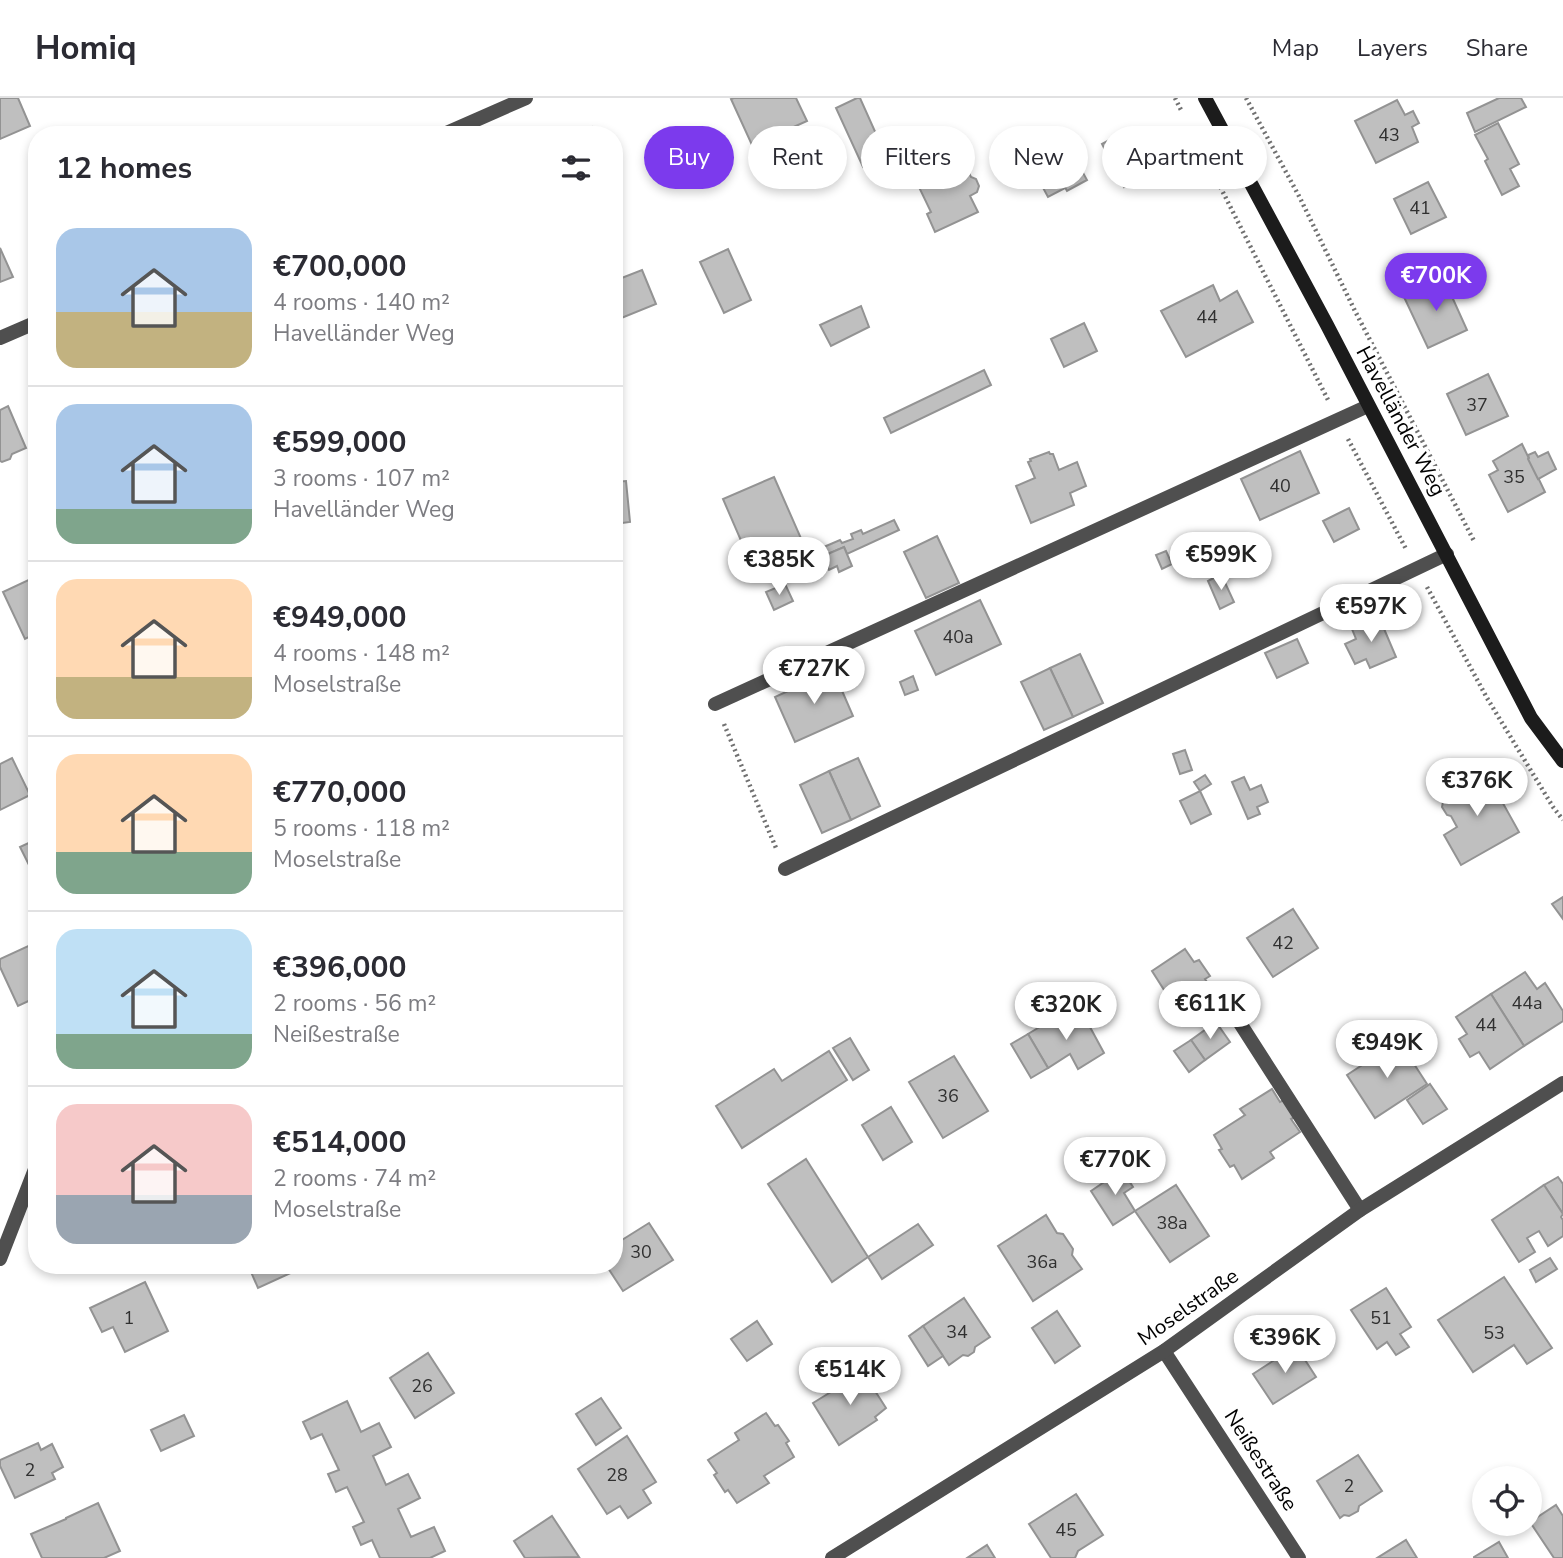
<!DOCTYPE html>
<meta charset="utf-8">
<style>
:root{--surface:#fff;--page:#f2f2f3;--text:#2b2b33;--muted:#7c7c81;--line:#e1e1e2;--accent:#7c3aed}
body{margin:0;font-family:"Nunito Sans",sans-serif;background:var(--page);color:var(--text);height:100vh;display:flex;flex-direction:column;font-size:26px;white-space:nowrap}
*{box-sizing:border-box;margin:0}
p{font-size:23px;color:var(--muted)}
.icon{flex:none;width:38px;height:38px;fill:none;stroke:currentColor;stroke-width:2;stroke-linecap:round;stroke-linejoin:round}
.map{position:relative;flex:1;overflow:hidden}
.details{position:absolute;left:28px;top:28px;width:595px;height:1148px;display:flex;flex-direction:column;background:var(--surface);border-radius:28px;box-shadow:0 4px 10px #0003}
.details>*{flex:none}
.top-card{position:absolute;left:644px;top:28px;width:665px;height:63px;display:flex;gap:14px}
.fabs{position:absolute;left:1472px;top:1368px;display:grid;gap:14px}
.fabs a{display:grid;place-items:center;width:70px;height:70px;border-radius:50%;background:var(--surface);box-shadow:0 4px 10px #0003;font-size:35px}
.price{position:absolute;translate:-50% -60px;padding:0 16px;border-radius:24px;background:#fff;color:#222;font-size:23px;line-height:46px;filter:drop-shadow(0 2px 4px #0008)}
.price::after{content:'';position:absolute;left:50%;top:42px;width:21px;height:16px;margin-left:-10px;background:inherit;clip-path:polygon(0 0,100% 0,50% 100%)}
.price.on{background:var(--accent);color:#fff}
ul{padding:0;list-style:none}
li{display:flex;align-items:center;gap:21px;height:175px;padding:0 28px}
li+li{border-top:2px solid var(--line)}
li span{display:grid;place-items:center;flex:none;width:196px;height:140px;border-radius:21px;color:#555}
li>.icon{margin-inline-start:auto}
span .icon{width:84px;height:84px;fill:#fffc;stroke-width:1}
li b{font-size:30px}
h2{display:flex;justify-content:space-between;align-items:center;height:84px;padding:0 28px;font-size:30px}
.pill{padding:0 24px;border-radius:32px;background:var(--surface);box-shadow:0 4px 10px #0003;font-size:24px;line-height:63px}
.pill.on{background:var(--accent);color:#fff}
header{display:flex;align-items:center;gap:42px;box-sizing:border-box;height:98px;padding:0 35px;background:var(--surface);border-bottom:2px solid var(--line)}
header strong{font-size:33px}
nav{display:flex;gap:38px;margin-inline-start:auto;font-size:24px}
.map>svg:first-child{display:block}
.building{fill:#bfbfbf;stroke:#939393;stroke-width:2}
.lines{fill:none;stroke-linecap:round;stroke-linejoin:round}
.path{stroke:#717171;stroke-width:4.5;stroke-dasharray:2 3.5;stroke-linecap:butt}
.lane{stroke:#4f4f4f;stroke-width:14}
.street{stroke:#4f4f4f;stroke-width:14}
.secondary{stroke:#1c1c1c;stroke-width:14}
.labels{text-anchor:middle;stroke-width:6;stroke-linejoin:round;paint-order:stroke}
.number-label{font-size:18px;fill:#303030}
.street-label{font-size:21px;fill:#000;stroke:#fff}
</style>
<header>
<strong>Homiq</strong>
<nav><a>Map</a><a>Layers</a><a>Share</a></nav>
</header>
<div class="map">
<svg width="1563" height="1460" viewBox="0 0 1563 1460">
<rect width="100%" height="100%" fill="#fff"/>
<g class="building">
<polygon points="0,0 18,0 30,28 0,41"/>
<polygon points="734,0 796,0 807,23 778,36 783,46 757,58 731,1"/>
<polygon points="857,0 860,0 886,58 863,69 836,10"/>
<polygon points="1499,0 1521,0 1526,9 1475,34 1467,15"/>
<polygon points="1397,2 1405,17 1413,13 1419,25 1412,29 1418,44 1376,65 1355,23"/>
<polygon points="1498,25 1519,66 1510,71 1519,88 1502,97 1485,63 1488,61 1475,37"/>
<polygon points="592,29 595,37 575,37"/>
<polygon points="1126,33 1135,49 1139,46 1145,56 1140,59 1149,75 1124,89 1102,46"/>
<polygon points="1065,42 1087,82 1067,93 1045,53"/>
<polygon points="1045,53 1065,90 1048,99 1028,62"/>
<polygon points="963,63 971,79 976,81 979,88 977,94 970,98 978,114 935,134 927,116 931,114 917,85"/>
<polygon points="1428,84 1446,119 1411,136 1394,101"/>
<polygon points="0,150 13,179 0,184"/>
<polygon points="728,151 751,202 724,215 700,164"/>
<polygon points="642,172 656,206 614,223 614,183"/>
<polygon points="1444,181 1467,232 1428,250 1404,199"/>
<polygon points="1213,187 1220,203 1237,193 1253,224 1186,259 1161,213"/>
<polygon points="861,208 869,229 831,248 820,227"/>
<polygon points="1084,225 1097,253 1064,269 1051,241"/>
<polygon points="984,272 991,287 891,335 884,320"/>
<polygon points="1488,276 1508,318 1466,337 1447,296"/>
<polygon points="8,308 26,350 12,356 10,361 2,364 0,363 0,312"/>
<polygon points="1522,346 1545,394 1508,414 1489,377 1498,372 1493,363"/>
<polygon points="1300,353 1319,395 1260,422 1241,381"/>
<polygon points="1049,354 1050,356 1053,356 1059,372 1077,364 1086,388 1070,395 1074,407 1031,425 1016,388 1035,380 1028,364 1031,363 1030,361"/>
<polygon points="1535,354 1538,359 1548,354 1556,371 1538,381 1528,361 1529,360 1528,357"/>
<polygon points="774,379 803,445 752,468 723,401"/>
<polygon points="626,383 630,424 614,426 614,384"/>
<polygon points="1349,410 1359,431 1334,444 1323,423"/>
<polygon points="894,422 899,432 847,456 844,449 823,458 819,451 840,442 842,445 853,441 851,436 861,432 863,436"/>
<polygon points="937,438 959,485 926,500 904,454"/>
<polygon points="844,449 852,468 839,474 837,468 829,472 823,458"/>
<polygon points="1166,453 1172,466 1162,471 1156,457"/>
<polygon points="1221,476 1234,504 1220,511 1208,483"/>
<polygon points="37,478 37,535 25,541 3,494"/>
<polygon points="785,486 793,503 774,512 766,494"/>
<polygon points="980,502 1001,546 936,577 915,533"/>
<polygon points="1379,519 1396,559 1370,570 1366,561 1355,566 1345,546 1356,541 1352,531"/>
<polygon points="1297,541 1308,565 1277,580 1265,555"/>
<polygon points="1080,556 1103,605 1073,619 1050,570"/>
<polygon points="1050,570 1073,619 1044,632 1021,584"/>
<polygon points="833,572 853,618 795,644 775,599"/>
<polygon points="913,578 918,592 905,597 900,584"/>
<polygon points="1185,652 1192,672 1180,676 1173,656"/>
<polygon points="12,660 30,697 0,712 0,666"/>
<polygon points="858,660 880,708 851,722 829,673"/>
<polygon points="829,673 851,722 822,735 800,687"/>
<polygon points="1485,673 1519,734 1461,767 1444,737 1457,729 1451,718 1447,717 1442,709 1443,704 1440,698"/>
<polygon points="1205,677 1211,686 1200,693 1194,684"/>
<polygon points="1244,679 1250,692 1261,687 1268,704 1257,709 1260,716 1248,721 1232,684"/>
<polygon points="1200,693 1211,716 1191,726 1180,703"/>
<polygon points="37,741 37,783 20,749"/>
<polygon points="1563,799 1563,821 1552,806"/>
<polygon points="1293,811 1318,850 1273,879 1247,840"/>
<polygon points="37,844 37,899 18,908 0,869 0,861"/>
<polygon points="1185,851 1194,864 1199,862 1210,878 1205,881 1214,895 1180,917 1152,873"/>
<polygon points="1525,874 1537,891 1545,885 1563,913 1563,923 1524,948 1491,896"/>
<polygon points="1491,896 1524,948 1490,971 1479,954 1470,959 1459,941 1467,936 1456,919"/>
<polygon points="1061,916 1068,927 1084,918 1104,955 1078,971 1070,956 1048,970 1028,936"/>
<polygon points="1216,924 1230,944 1205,962 1191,942"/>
<polygon points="1028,936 1048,970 1031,980 1011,946"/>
<polygon points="850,940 869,972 853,982 833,950"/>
<polygon points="1191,942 1205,962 1189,974 1174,953"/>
<polygon points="1399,943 1427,986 1375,1020 1347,977"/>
<polygon points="829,953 847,982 742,1050 716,1008 774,971 782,983"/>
<polygon points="954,958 988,1013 943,1040 909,984"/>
<polygon points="1430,986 1447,1011 1423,1026 1407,1002"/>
<polygon points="1272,991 1280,1004 1284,1002 1295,1019 1291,1021 1300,1034 1270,1054 1274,1060 1242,1081 1234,1067 1230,1069 1219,1052 1222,1051 1214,1037 1245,1017 1240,1011"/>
<polygon points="891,1009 912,1044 883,1062 862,1027"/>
<polygon points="806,1061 868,1159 832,1184 768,1086"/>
<polygon points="1122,1072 1133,1089 1124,1095 1135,1113 1113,1127 1091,1093"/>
<polygon points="1558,1079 1563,1086 1563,1116 1544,1087"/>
<polygon points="1176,1087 1209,1138 1170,1164 1135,1113"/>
<polygon points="1544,1087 1563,1116 1561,1119 1563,1122 1563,1138 1548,1148 1539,1133 1527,1140 1535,1154 1519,1164 1492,1122"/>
<polygon points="1046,1117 1057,1135 1063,1136 1073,1151 1072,1157 1082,1171 1033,1203 998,1148"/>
<polygon points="649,1125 673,1162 623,1193 606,1167 614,1167 614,1147"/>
<polygon points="918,1126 933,1147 882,1181 868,1159"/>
<polygon points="1550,1160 1557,1171 1536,1184 1530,1172"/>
<polygon points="248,1167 292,1167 295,1173 258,1190"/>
<polygon points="1504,1179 1552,1250 1527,1266 1514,1247 1473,1274 1438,1222"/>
<polygon points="145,1184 168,1233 125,1254 113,1229 102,1234 90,1210"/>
<polygon points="1386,1190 1411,1229 1400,1236 1409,1249 1396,1257 1387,1244 1377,1251 1351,1212"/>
<polygon points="964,1200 990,1239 975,1249 974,1254 968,1258 963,1257 949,1267 923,1228"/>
<polygon points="1057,1213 1080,1248 1055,1265 1032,1230"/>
<polygon points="757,1223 772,1246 747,1263 731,1241"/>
<polygon points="923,1228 943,1258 928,1268 909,1238"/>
<polygon points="1296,1248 1316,1279 1273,1306 1253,1276"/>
<polygon points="428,1255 454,1295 415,1320 390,1280"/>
<polygon points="861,1271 886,1310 875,1319 877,1322 839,1347 813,1305 847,1284 846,1281"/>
<polygon points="601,1300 621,1330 596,1347 576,1316"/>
<polygon points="347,1303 361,1334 379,1325 391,1349 373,1358 386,1387 408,1376 420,1400 398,1411 411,1439 434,1429 445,1453 430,1460 380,1460 372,1442 361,1447 353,1429 364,1424 347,1389 336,1394 328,1376 339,1372 322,1336 311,1341 303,1324"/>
<polygon points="766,1315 775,1328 778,1327 789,1343 786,1345 794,1359 764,1378 769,1385 737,1405 728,1392 725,1394 714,1377 717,1375 708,1362 739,1342 735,1335"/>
<polygon points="184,1317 194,1338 161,1353 151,1332"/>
<polygon points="627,1338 656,1384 643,1392 651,1405 628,1420 620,1408 607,1416 578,1371"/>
<polygon points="38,1345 41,1352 52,1346 63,1369 52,1375 55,1381 15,1400 0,1368 0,1362"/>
<polygon points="1358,1357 1382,1393 1359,1408 1358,1413 1349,1418 1344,1417 1340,1420 1317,1383"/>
<polygon points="1076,1396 1103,1437 1078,1453 1075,1460 1051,1460 1029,1426"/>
<polygon points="98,1405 120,1453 104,1460 42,1460 31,1436 66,1421 66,1420"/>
<polygon points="1556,1407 1563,1418 1563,1460 1554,1460 1530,1424"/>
<polygon points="552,1418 579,1459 525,1460 514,1443"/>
<polygon points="1406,1442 1417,1460 1377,1460"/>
<polygon points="1499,1444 1508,1460 1474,1460 1474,1459"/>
<polygon points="987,1447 995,1460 967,1460"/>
</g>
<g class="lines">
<g class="path">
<polyline points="1175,0 1181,12"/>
<polyline points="1246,0 1300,100 1355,213 1474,443"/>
<polyline points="1193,35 1328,302"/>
<polyline points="1348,341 1406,451"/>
<polyline points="1427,489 1487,600 1553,709 1563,722"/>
<polyline points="724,626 776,750"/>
</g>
<g class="lane">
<polyline points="715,606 1368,308"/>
<polyline points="785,771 1447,456"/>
<polyline points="1229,908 1360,1112"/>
</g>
<g class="street">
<polyline points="442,37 526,0"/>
<polyline points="0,240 37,224"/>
<polyline points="0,1161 37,1066"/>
<polyline points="1164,1253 1299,1460"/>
<polyline points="832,1460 1164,1253 1360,1112 1563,985"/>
</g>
<polyline class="secondary" points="1205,0 1327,227 1531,620 1563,663"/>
</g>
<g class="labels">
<g class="number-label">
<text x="1389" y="43">43</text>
<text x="1420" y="116">41</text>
<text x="1207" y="225">44</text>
<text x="1477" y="313">37</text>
<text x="1514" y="385">35</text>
<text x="1280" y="394">40</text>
<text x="958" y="545">40a</text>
<text x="1283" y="851">42</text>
<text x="1527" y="911">44a</text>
<text x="1486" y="933">44</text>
<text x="948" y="1004">36</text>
<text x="1172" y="1131">38a</text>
<text x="641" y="1160">30</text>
<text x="1042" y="1170">36a</text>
<text x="129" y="1226">1</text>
<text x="1381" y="1226">51</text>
<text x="957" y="1240">34</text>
<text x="1494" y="1241">53</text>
<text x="422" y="1294">26</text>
<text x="30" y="1378">2</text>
<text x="617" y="1383">28</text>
<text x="1349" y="1394">2</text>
<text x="1066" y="1438">45</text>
</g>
<g class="street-label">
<text transform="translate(1401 323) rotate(62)" y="7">Havelländer Weg</text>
<text transform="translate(1188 1209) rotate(-35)" y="7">Moselstraße</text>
<text transform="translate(1261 1362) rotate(57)" y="7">Neißestraße</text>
</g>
</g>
</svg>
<div class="fabs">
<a><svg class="icon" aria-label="locate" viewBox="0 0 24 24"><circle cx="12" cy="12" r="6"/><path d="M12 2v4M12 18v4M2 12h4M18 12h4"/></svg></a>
</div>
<b class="price on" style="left:1436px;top:215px">€700K</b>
<b class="price" style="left:1221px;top:494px">€599K</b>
<b class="price" style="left:779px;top:499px">€385K</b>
<b class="price" style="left:1371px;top:546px">€597K</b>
<b class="price" style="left:814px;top:608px">€727K</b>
<b class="price" style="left:1477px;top:720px">€376K</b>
<b class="price" style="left:1210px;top:943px">€611K</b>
<b class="price" style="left:1066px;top:944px">€320K</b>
<b class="price" style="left:1387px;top:982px">€949K</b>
<b class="price" style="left:1115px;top:1099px">€770K</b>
<b class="price" style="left:1285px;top:1277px">€396K</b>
<b class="price" style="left:850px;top:1309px">€514K</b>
<div class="top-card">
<a class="pill on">Buy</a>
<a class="pill">Rent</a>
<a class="pill">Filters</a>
<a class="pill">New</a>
<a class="pill">Apartment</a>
</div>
<section class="details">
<h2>12 homes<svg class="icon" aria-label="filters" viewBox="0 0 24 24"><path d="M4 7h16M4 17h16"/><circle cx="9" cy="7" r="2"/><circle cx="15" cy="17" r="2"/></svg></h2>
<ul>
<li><span style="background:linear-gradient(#a9c7e8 60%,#c2b280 0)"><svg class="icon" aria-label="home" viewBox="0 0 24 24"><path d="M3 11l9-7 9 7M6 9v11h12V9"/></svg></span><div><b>€700,000</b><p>4 rooms · 140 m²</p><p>Havelländer Weg</p></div></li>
<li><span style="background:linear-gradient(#a9c7e8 75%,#7fa58c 0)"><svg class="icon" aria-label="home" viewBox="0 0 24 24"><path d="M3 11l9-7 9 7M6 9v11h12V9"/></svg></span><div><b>€599,000</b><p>3 rooms · 107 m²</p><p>Havelländer Weg</p></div></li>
<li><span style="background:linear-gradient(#ffd9b3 70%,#c2b280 0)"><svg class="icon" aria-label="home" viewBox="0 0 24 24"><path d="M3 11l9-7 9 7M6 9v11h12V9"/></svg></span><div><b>€949,000</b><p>4 rooms · 148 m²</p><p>Moselstraße</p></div></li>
<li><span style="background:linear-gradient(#ffd9b3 70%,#7fa58c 0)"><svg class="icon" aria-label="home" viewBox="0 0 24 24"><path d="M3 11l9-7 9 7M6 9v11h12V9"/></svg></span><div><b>€770,000</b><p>5 rooms · 118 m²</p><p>Moselstraße</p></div></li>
<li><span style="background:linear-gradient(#bfe0f5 75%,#7fa58c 0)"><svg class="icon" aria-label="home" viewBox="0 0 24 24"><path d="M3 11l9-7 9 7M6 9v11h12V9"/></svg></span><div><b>€396,000</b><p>2 rooms · 56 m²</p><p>Neißestraße</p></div></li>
<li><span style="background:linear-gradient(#f6c9c9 65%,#9aa5b1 0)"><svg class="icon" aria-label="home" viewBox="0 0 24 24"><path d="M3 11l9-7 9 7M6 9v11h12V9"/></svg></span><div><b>€514,000</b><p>2 rooms · 74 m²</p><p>Moselstraße</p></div></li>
</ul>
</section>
</div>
